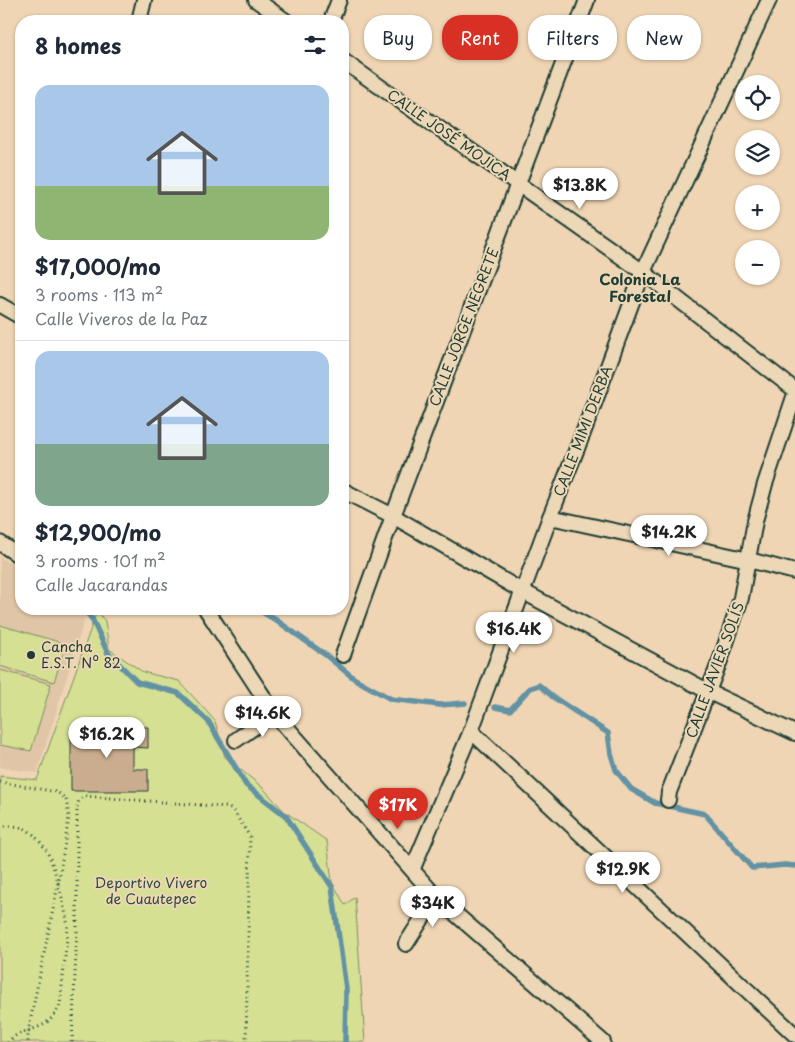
<!DOCTYPE html>
<meta charset="utf-8">
<style>
:root{--surface:#fff;--page:#f6f6f7;--text:#1f2937;--muted:#747a83;--line:#e0e1e3;--accent:#d93025}
body{margin:0;font-family:"Playpen Sans",sans-serif;background:var(--page);color:var(--text);height:100vh;display:flex;flex-direction:column;font-size:19px;white-space:nowrap}
*{box-sizing:border-box;margin:0}
p{font-size:16px;color:var(--muted)}
.icon{flex:none;width:28px;height:28px;fill:none;stroke:currentColor;stroke-width:2;stroke-linecap:round;stroke-linejoin:round}
.map{position:relative;flex:1;overflow:hidden}
.sheet{position:absolute;left:15px;top:15px;width:334px;height:600px;display:flex;flex-direction:column;background:var(--surface);border-radius:20px;box-shadow:0 1px 4px #0004}
.sheet>*{flex:none}
.guide{position:absolute;left:364px;top:15px;width:356px;height:45px;display:flex;gap:10px}
.tools{position:absolute;left:735px;top:75px;display:grid;gap:10px}
.tools a{display:grid;place-items:center;width:45px;height:45px;border-radius:50%;background:var(--surface);box-shadow:0 1px 4px #0004;font-size:25px}
.price{position:absolute;translate:-50% -42px;padding:0 11px;border-radius:18px;background:#fff;color:#222;font-size:16px;line-height:32px;filter:drop-shadow(0 1px 2px #0008)}
.price::after{content:'';position:absolute;left:50%;top:30px;width:15px;height:11px;margin-left:-8px;background:inherit;clip-path:polygon(0 0,100% 0,50% 100%)}
.price.active{background:var(--accent);color:#fff}
ul{padding:0;list-style:none}
li{display:grid;align-content:center;gap:10px;height:265px;padding:0 20px}
li+li{border-top:1px solid var(--line)}
li span{display:grid;place-items:center;height:155px;border-radius:15px;color:#555}
li>.icon{margin-inline-start:auto}
span .icon{width:90px;height:90px;fill:#fffc;stroke-width:1}
li b{font-size:21px}
h2{display:flex;justify-content:space-between;align-items:center;height:60px;padding:0 20px;font-size:21px}
.pill{padding:0 18px;border-radius:20px;background:var(--surface);box-shadow:0 1px 4px #0004;font-size:18px;line-height:45px}
.pill.active{background:var(--accent);color:#fff}
.map>svg:first-child{display:block}
.built{fill:#e0c6a6}
.green{fill:#d5e093;stroke:#7a8e64}
.lines{fill:none;stroke-linecap:round;stroke-linejoin:round}
.stream{stroke:#6292a4;stroke-width:5.5}
.building{fill:#caad8f;stroke:#1f3d34}
.street-casing{stroke:#1f3d34;stroke-width:18}
.path{stroke:#1f3d34;stroke-width:3;stroke-dasharray:1 4;stroke-linecap:butt}
.street{stroke:#ecd7b6;stroke-width:14}
.poi-dot{fill:#1f3d34;stroke:#ecd7b6;stroke-width:2}
.labels{text-anchor:middle;stroke-width:4;stroke-linejoin:round;paint-order:stroke}
.street-label{font-size:14px;fill:#1f3d34;stroke:#ecd7b6}
.poi-label{font-size:14px;fill:#1f3d34;stroke:#ecd7b6;text-anchor:start}
.park-label{font-size:14px;fill:#314d3e;stroke:#ecd7b6}
.neighbourhood-label{font-size:15px;font-weight:bold;fill:#1f3d34;stroke:#ecd7b6}
</style>
<div class="map">
<svg width="795" height="1042" viewBox="0 0 795 1042">
<rect width="100%" height="100%" fill="#efd5b3"/>
<filter id="ink" filterUnits="userSpaceOnUse"><feTurbulence type="fractalNoise" baseFrequency=".02" numOctaves="2"/><feDisplacementMap in="SourceGraphic" scale="10" xChannelSelector="R" yChannelSelector="G"/><feConvolveMatrix kernelMatrix="1 2 1 2 8 2 1 2 1" color-interpolation-filters="sRGB"/></filter>
<g filter="url(#ink)">
<polygon class="built" points="0,557 21,571 21,609 76,609 86,615 37,773 0,767"/>
<g class="green">
<polygon points="97,611 105,621 109,649 143,672 179,681 215,721 225,757 262,787 284,811 327,841 332,882 345,905 355,897 365,1042 0,1042 0,776 37,780"/>
<polygon points="0,625 66,644 54,682 0,666"/>
<polygon points="0,670 51,684 31,751 0,745"/>
</g>
<g class="lines">
<g class="stream">
<polyline points="83,609 92,619 108,653 137,682 178,693 208,721 246,785 286,816 332,887 346,989 345,1042"/>
<polyline points="257,609 276,620 327,656 355,679 391,699 440,705 465,703"/>
<polyline points="495,707 510,710 530,688 539,685 553,697 608,733 611,754 616,770 631,789 655,803 705,814 752,868 785,865 795,866"/>
</g>
</g>
<polygon class="building" points="71,727 148,727 148,748 133,747 133,769 148,769 148,791 71,791"/>
<g class="lines">
<defs>
<g id="street">
<polyline points="256,0 286,21"/>
<polyline points="139,21 144,0"/>
<polyline points="331,21 339,0"/>
<polyline points="342,60 643,272 795,390"/>
<polyline points="0,305 21,317"/>
<polyline points="342,490 393,516 522,591 709,692 795,733"/>
<polyline points="550,517 749,560 795,572"/>
<polyline points="0,543 21,557"/>
<polyline points="206,609 274,713 436,897 603,1042"/>
<polyline points="343,655 393,516 587,0"/>
<polyline points="471,731 795,1035"/>
<polyline points="236,740 274,713"/>
<polyline points="668,800 669,792 721,658 741,598 755,521 765,484 795,394"/>
<polyline points="413,868 471,731 550,517 585,428 643,272 769,0"/>
<polyline points="406,944 436,897"/>
</g>
</defs>
<use href="#street" class="street-casing"/>
<g class="path">
<polyline points="0,782 57,792 66,799 69,817 58,885 28,1032 28,1042"/>
<path d="M0,826C10,826 22,825 30,832C36,836 42,844 46,850C54,862 67,914 68,929L60,1005C46,1036 24,1024 8,1042"/>
<polyline points="72,1042 77,930 77,807 79,800 84,796 226,807 233,810 250,837 246,1042"/>
</g>
<use href="#street" class="street"/>
</g>
</g>
<circle class="poi-dot" cx="31" cy="655" r="5"/>
<g class="labels">
<g class="street-label">
<text transform="translate(449 135) rotate(35)" y="5">CALLE JOSÉ MOJICA</text>
<text transform="translate(464 327) rotate(-69)" y="5">CALLE JORGE NEGRETE</text>
<text transform="translate(583 431) rotate(-69)" y="5">CALLE MIMI DERBA</text>
<text transform="translate(715 670) rotate(-70)" y="5">CALLE JAVIER SOLÍS</text>
</g>
<g class="poi-label">
<text x="41" y="652">Cancha<tspan x="41" dy="16">E.S.T. Nº 82</tspan></text>
</g>
<g class="park-label">
<text x="151" y="888">Deportivo Vivero<tspan x="151" dy="16">de Cuautepec</tspan></text>
</g>
<g class="neighbourhood-label">
<text x="640" y="285">Colonia La<tspan x="640" dy="17">Forestal</tspan></text>
</g>
</g>
</svg>
<div class="tools">
<a><svg class="icon" aria-label="locate" viewBox="0 0 24 24"><circle cx="12" cy="12" r="6"/><path d="M12 2v4M12 18v4M2 12h4M18 12h4"/></svg></a>
<a><svg class="icon" aria-label="layers" viewBox="0 0 24 24"><path d="M12 4l9 5-9 5-9-5zM3 14l9 5 9-5"/></svg></a>
<a>+</a>
<a>−</a>
</div>
<b class="price" style="left:580px;top:210px">$13.8K</b>
<b class="price" style="left:669px;top:557px">$14.2K</b>
<b class="price" style="left:514px;top:654px">$16.4K</b>
<b class="price" style="left:263px;top:738px">$14.6K</b>
<b class="price" style="left:107px;top:759px">$16.2K</b>
<b class="price active" style="left:398px;top:830px">$17K</b>
<b class="price" style="left:623px;top:894px">$12.9K</b>
<b class="price" style="left:433px;top:928px">$34K</b>
<div class="guide">
<a class="pill">Buy</a>
<a class="pill active">Rent</a>
<a class="pill">Filters</a>
<a class="pill">New</a>
</div>
<section class="sheet">
<h2>8 homes<svg class="icon" aria-label="filters" viewBox="0 0 24 24"><path d="M4 7h16M4 17h16"/><circle cx="9" cy="7" r="2"/><circle cx="15" cy="17" r="2"/></svg></h2>
<ul>
<li><span style="background:linear-gradient(#a9c7e8 65%,#8fb573 0)"><svg class="icon" aria-label="home" viewBox="0 0 24 24"><path d="M3 11l9-7 9 7M6 9v11h12V9"/></svg></span><div><b>$17,000/mo</b><p>3 rooms · 113 m²</p><p>Calle Viveros de la Paz</p></div></li>
<li><span style="background:linear-gradient(#a9c7e8 60%,#7fa58c 0)"><svg class="icon" aria-label="home" viewBox="0 0 24 24"><path d="M3 11l9-7 9 7M6 9v11h12V9"/></svg></span><div><b>$12,900/mo</b><p>3 rooms · 101 m²</p><p>Calle Jacarandas</p></div></li>
</ul>
</section>
</div>
